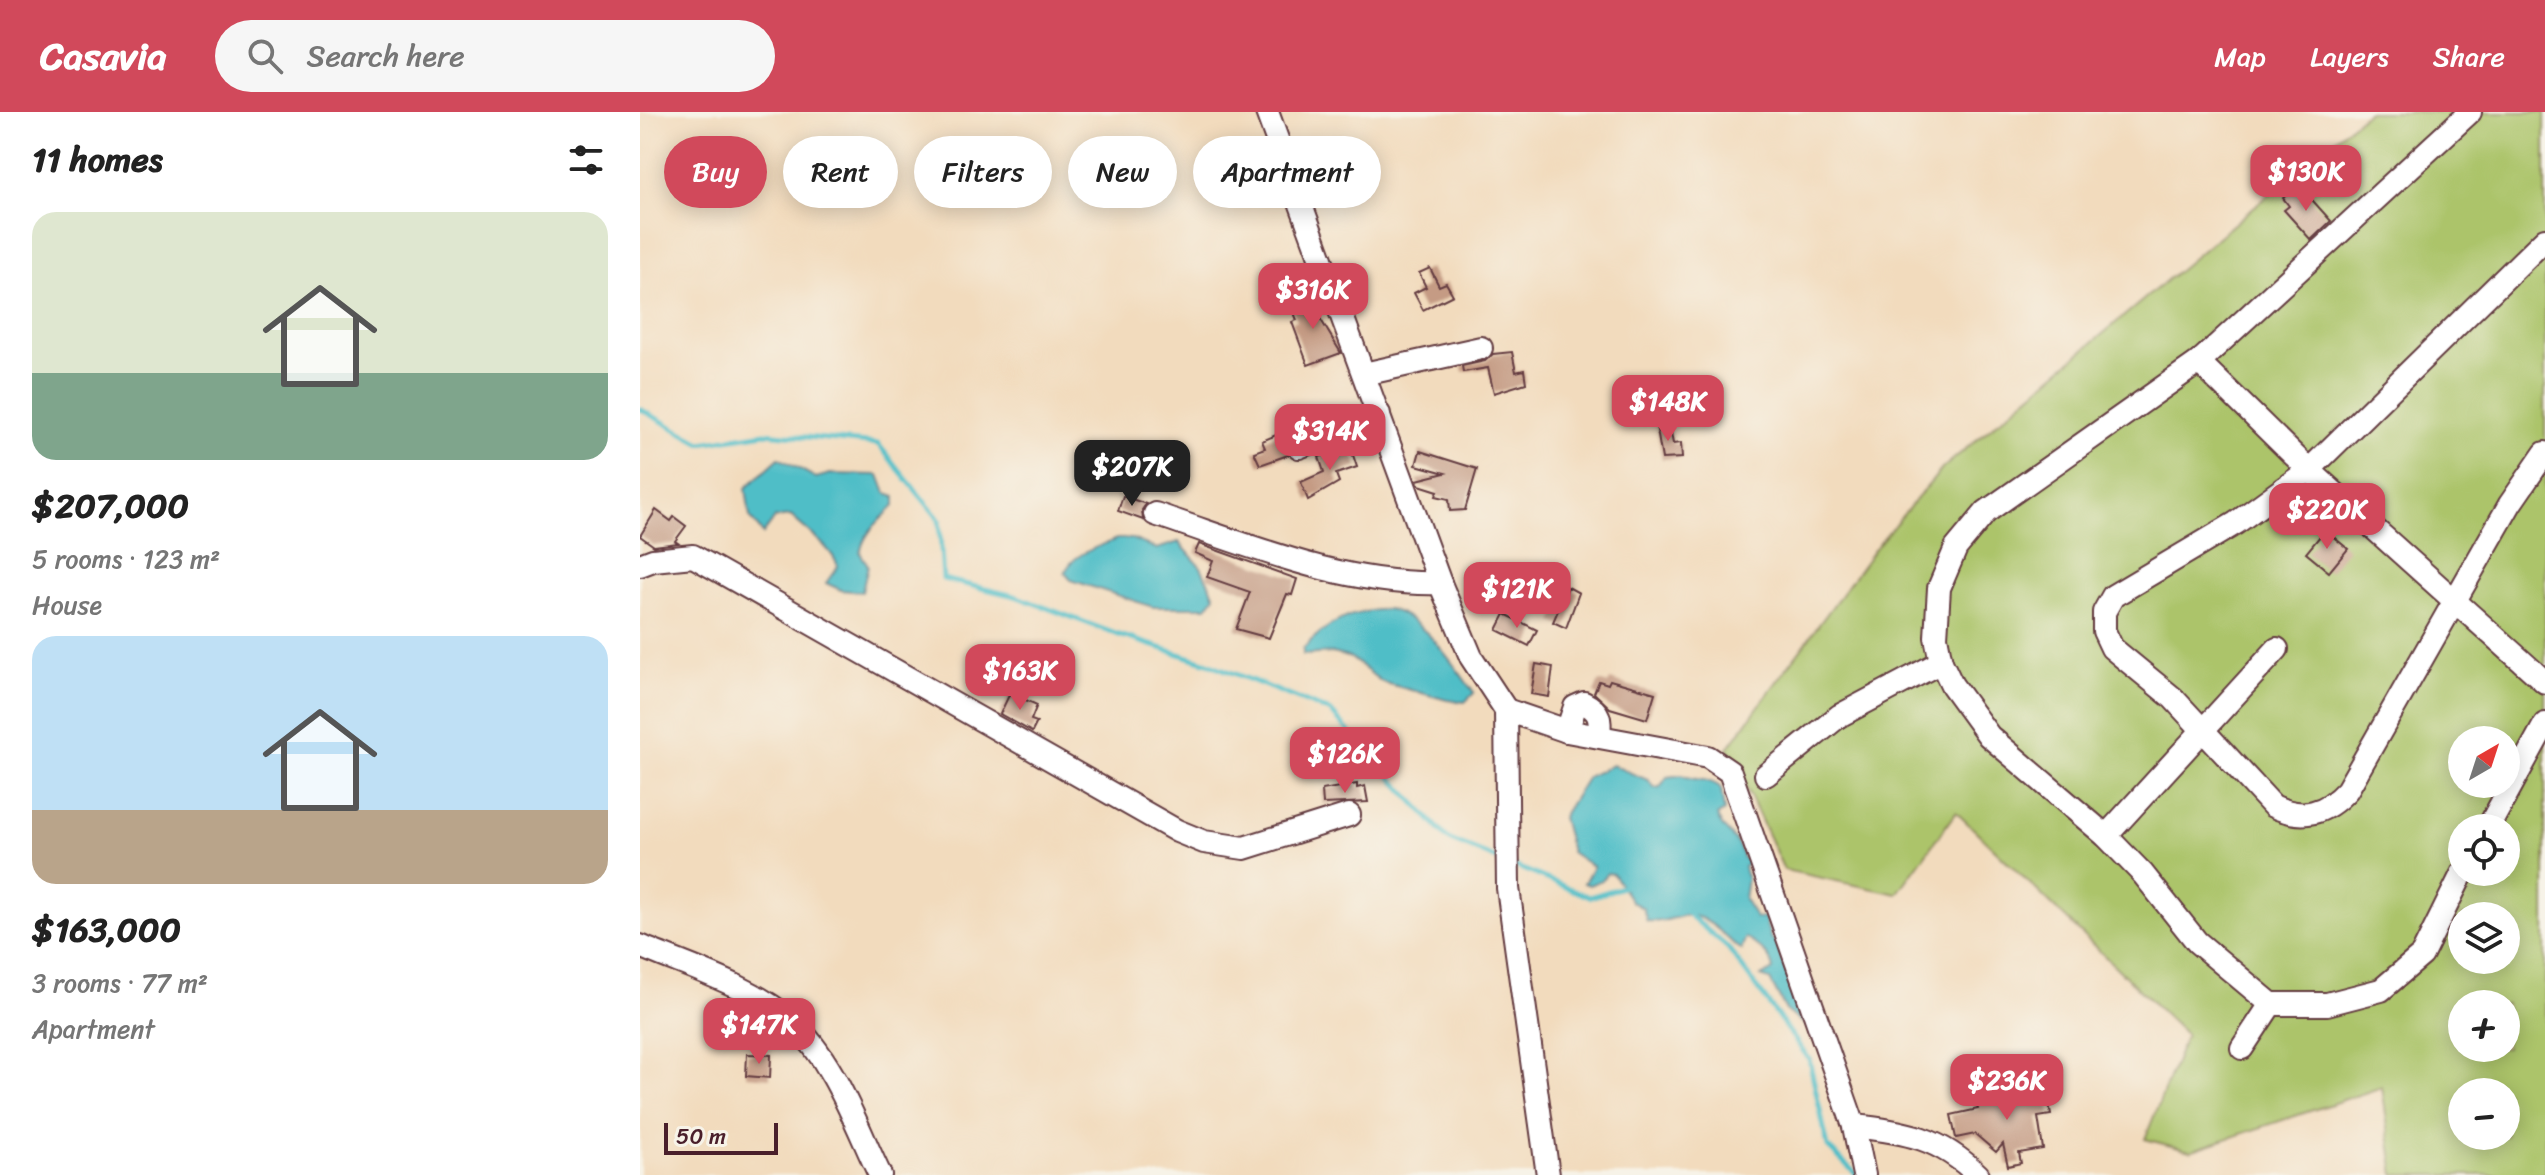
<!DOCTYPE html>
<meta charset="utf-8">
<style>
:root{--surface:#fff;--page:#f6f6f6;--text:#222;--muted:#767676;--accent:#d1495b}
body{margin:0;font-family:Sriracha,sans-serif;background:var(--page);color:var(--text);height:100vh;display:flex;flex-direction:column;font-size:30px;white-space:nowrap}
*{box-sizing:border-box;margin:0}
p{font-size:26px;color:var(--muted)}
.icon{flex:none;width:44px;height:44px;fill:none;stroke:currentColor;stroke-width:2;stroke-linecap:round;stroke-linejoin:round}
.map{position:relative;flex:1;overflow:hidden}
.side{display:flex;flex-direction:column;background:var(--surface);width:640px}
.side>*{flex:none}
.hud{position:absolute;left:24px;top:24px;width:760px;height:72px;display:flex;gap:16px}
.needle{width:52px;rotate:39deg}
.tools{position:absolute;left:1808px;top:614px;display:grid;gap:16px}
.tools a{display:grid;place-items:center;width:72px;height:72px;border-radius:50%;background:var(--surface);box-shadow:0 4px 20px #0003;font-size:40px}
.scale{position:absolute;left:24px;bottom:20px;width:114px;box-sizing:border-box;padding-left:8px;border:4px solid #4a1f2b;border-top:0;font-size:22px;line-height:28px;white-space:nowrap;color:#4a1f2b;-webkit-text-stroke:6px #f7f3e8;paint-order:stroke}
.price{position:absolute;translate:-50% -68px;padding:0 18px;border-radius:16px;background:var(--accent);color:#fff;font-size:26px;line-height:52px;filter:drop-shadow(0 2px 4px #0008)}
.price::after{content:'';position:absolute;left:50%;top:48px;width:24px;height:18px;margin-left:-12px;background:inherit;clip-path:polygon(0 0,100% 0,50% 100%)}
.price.selected{background:#222;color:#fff}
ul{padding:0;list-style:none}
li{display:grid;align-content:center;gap:16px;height:424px;padding:0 32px}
li span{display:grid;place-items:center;height:248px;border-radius:24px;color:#555}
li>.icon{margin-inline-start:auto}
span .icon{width:144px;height:144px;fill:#fffc;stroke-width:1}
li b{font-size:34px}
h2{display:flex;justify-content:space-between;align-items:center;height:96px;padding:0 32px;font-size:34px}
.pill{padding:0 28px;border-radius:36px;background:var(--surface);box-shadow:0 4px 20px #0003;font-size:28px;line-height:72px}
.pill.selected{background:var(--accent);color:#fff}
header{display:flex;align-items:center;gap:48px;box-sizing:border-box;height:112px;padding:0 40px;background:var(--accent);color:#fff}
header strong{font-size:38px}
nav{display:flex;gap:44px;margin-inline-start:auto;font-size:28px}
.search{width:560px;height:72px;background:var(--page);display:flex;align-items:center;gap:20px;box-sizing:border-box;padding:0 28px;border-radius:44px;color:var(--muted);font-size:30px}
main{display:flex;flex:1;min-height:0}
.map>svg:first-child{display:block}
.green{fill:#acc46a;stroke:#7b724a;stroke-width:2;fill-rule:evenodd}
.water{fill:#50bec7;stroke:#4d6e79;stroke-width:2}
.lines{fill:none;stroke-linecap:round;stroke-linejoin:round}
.stream{stroke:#50bec7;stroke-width:5}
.building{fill:#c59b84}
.minor-casing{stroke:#633b41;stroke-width:26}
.minor{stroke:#fff;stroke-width:22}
</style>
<header>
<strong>Casavia</strong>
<div class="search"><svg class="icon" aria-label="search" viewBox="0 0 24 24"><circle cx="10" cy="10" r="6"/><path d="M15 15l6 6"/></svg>Search here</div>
<nav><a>Map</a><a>Layers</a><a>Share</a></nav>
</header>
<main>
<section class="side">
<h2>11 homes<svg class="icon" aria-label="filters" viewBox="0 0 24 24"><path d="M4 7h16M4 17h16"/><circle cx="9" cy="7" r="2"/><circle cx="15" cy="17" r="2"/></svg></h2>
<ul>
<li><span style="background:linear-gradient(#dfe7d0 65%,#7fa58c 0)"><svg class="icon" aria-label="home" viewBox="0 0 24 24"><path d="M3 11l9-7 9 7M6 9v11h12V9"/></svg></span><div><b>$207,000</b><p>5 rooms · 123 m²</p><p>House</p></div></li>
<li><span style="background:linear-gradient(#bfe0f5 70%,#b9a48a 0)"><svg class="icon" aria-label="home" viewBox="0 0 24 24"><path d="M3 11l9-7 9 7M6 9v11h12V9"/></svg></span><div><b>$163,000</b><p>3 rooms · 77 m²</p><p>Apartment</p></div></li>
</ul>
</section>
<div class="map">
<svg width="1905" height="1063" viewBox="0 0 1905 1063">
<rect width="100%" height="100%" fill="#f7f3e8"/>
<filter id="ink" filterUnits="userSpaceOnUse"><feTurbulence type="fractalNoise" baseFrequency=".0125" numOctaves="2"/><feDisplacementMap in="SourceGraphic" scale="16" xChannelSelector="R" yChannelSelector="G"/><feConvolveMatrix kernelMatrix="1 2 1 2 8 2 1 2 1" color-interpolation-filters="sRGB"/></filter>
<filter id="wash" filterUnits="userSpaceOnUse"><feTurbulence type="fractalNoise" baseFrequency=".006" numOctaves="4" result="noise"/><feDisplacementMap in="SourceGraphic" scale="32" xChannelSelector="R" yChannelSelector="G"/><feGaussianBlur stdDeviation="1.8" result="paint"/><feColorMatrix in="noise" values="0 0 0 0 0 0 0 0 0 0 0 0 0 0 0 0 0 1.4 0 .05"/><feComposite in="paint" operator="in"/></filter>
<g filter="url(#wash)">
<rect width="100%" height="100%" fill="#f2dbbd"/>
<path class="green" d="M1727,0H1905V1063H1755L1742,975L1550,1039L1505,1027L1546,923L1316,700L1257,782L1144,758L1088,636L1239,431L1303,356ZM1822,628H1866V672H1822ZM1822,716H1866V760H1822ZM1822,804H1866V848H1822ZM1822,892H1866V936H1822ZM1822,980H1866V1024H1822Z"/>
<g class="water">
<path d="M139,346L176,366L190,362L239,363L246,381L255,384V393C240,409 225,418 220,441L228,453L222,480L201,478L186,471L198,454C190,433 167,420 151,404L135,406L123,422L110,405L106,376Z"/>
<path d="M477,427H492L517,437L539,430L561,455L575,484L567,495H513L431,468L425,461C431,442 460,434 477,427Z"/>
<path d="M748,497C784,506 813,552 834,581L825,590L807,588L742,570L711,546L693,541L663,543V537C687,510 712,499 748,497Z"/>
<path d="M972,653L1008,668L1015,676L1020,675L1027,665L1042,663C1055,670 1069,665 1081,676L1084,699L1077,704C1082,720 1099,725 1103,746L1111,750L1104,755L1107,766L1104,787L1116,806L1124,805L1131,827L1136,830L1153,880L1166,891L1169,915L1147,900L1130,868L1121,865L1133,858C1131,843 1118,834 1106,826L1101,838C1083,824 1065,797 1039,805C1027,808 1021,810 1007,809L1003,796L992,790L973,762L967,761L962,768L949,773L944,771L953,755L931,740L922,705L947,665Z"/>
</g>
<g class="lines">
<g class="stream">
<polyline points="0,297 61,331 125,321 238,332 299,407 303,467 375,484 476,522 568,551 691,600 808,727 862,749"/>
<polyline points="875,754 950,785 985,774"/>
<polyline points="1046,800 1088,836 1169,947 1188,1035 1216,1062"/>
</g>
</g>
<g id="blocks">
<g class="building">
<polygon points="1655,75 1662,83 1665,80 1691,109 1671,128 1644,98 1649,94 1643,86"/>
<polygon points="790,156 799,174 806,171 813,183 783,198 774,181 786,175 779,161"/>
<polygon points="675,183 681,196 675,198 701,241 668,253 652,210 657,208 650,191"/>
<polygon points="872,240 876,260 884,258 886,271 854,281 848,256 823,260 822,254 845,249 853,242"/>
<polygon points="1029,310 1033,332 1041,331 1042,346 1022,347 1016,312"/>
<polygon points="648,318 648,343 620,353 614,340 625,336 622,329"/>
<polygon points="710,334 717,355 696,362 699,370 668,388 661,370 684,360 679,345"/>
<polygon points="780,339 837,357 825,398 810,399 809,387 796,384 798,379 779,373 777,368 805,361 776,353"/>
<polygon points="483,384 506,392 502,398 503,408 478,399"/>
<polygon points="16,398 31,409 34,405 46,414 35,429 38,431 14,434 0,424"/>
<polygon points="1685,418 1708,437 1689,460 1666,441"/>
<polygon points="559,432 657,467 652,483 647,482 629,526 596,517 610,480 567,465 573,449 555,441"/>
<polygon points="928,475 939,481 926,516 913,510"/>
<polygon points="865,502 897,518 889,534 857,518"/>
<polygon points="896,552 913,555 909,585 891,582"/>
<polygon points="970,568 1015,581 1007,607 970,596 954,581 959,569 968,572"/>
<polygon points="370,581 397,593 391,608 397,610 392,620 360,602"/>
<polygon points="717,672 717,676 725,674 728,690 683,692 682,678"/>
<polygon points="107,942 131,943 130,966 106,964"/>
<polygon points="1405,972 1411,1003 1398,1005 1403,1037 1379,1041 1381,1051 1368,1054 1363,1032 1356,1040 1335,1022 1316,1026 1311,1003 1338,997 1336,989"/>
</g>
</g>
</g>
<g filter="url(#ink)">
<use href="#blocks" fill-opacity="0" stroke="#633b41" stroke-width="2"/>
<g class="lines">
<defs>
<g id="minor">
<polyline points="627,0 800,471 831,545 866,598 868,776 908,1063"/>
<path d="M1905,127L1669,358L1596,411L1473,484L1464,500V519L1472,536L1533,586L1633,694C1663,708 1685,702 1707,678L1870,392L1905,341"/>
<polyline points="1559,250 1669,358 1905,570"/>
<polyline points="724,262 841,236"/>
<polyline points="659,335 739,302"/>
<path d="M515,402C606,432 704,474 800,471"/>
<polyline points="0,453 13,448 53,444 537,719 564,730 604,736 709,703"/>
<polyline points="866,598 927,619 1068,645 1090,660 1214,1014 1224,1063"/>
<path d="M927,619L935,595L944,591C960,599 961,607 959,624"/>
<polyline points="1126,663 1199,604 1301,550"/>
<polyline points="1848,716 1905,612"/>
<polyline points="1466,724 1637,537"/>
<polyline points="1823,760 1782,843 1741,878 1687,892 1631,892 1557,830 1503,762 1466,724 1349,624 1312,573 1301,550 1296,525 1299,476 1316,436 1346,400 1559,250 1830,0"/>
<path d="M0,834C48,855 110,873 150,908C194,948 215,1011 240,1063"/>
<polyline points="1602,936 1631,892"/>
<path d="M1214,1014C1266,1020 1299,1025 1338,1063"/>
</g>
</defs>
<use href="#minor" class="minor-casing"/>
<use href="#minor" class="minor"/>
</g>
</g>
</svg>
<div class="tools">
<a><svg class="needle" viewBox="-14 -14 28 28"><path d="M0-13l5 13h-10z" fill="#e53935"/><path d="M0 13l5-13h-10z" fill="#767676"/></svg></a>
<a><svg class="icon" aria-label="locate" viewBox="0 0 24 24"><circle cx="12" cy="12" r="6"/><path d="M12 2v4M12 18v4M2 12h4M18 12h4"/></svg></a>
<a><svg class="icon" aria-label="layers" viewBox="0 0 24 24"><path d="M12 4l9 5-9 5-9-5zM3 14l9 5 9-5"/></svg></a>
<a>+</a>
<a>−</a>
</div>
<div class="scale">50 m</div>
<b class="price" style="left:1666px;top:101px">$130K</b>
<b class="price" style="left:673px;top:219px">$316K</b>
<b class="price" style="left:1028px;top:331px">$148K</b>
<b class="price" style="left:690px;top:360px">$314K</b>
<b class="price selected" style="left:492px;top:396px">$207K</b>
<b class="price" style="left:1687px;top:439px">$220K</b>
<b class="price" style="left:877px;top:518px">$121K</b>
<b class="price" style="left:380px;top:600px">$163K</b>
<b class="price" style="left:705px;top:683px">$126K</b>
<b class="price" style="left:119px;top:954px">$147K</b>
<b class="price" style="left:1367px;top:1010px">$236K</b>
<div class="hud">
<a class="pill selected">Buy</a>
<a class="pill">Rent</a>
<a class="pill">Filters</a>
<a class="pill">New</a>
<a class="pill">Apartment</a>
</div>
</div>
</main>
